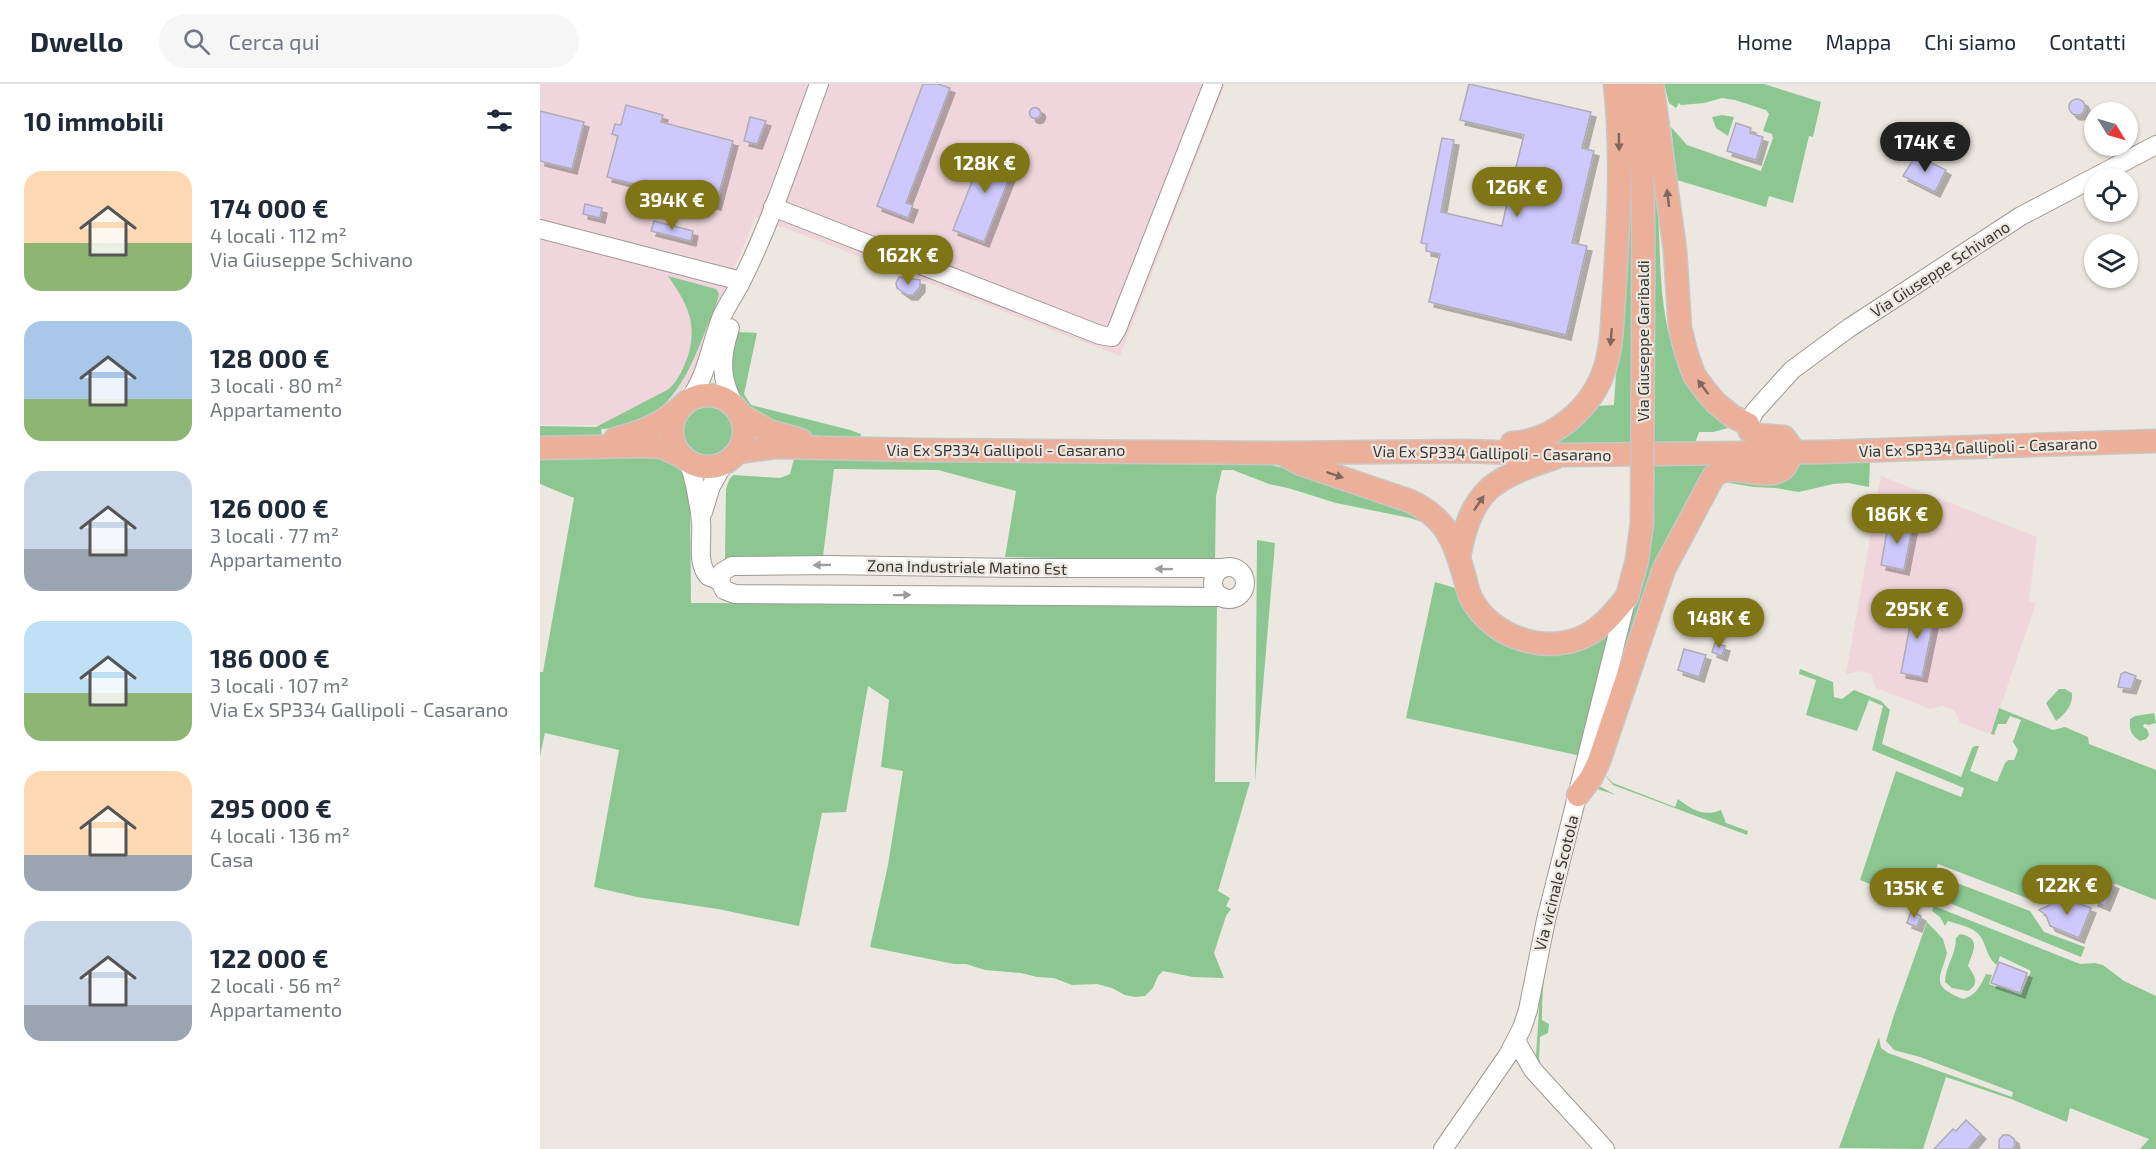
<!DOCTYPE html>
<html lang="it">
<meta charset="utf-8">
<style>
:root{--surface:#fff;--page:#f6f6f7;--text:#1f2937;--muted:#747a83;--line:#e0e1e3;--accent:#7f7416}
body{margin:0;font-family:"Exo 2",sans-serif;background:var(--page);color:var(--text);height:100vh;display:flex;flex-direction:column;font-size:22px;white-space:nowrap}
*{box-sizing:border-box;margin:0}
p{font-size:20px;color:var(--muted)}
.icon{flex:none;width:33px;height:33px;fill:none;stroke:currentColor;stroke-width:2;stroke-linecap:round;stroke-linejoin:round}
.map{position:relative;flex:1;overflow:hidden}
.sheet{display:flex;flex-direction:column;background:var(--surface);width:540px}
.sheet>*{flex:none}
.needle{width:39px;rotate:127deg}
.tools{position:absolute;left:1544px;top:18px;display:grid;gap:12px}
.tools a{display:grid;place-items:center;width:54px;height:54px;border-radius:50%;background:var(--surface);box-shadow:0 2px 4px #0004;font-size:30px}
.price{position:absolute;translate:-50% -51px;padding:0 14px;border-radius:21px;background:var(--accent);color:#fff;font-size:20px;line-height:39px;filter:drop-shadow(0 2px 3px #0008)}
.price::after{content:'';position:absolute;left:50%;top:36px;width:18px;height:14px;margin-left:-9px;background:inherit;clip-path:polygon(0 0,100% 0,50% 100%)}
.price.on{background:#222;color:#fff}
ul{padding:0;list-style:none}
li{display:flex;align-items:center;gap:18px;height:150px;padding:0 24px}
li span{display:grid;place-items:center;flex:none;width:168px;height:120px;border-radius:18px;color:#555}
li>.icon{margin-inline-start:auto}
span .icon{width:72px;height:72px;fill:#fffc;stroke-width:1}
li b{font-size:26px}
h2{display:flex;justify-content:space-between;align-items:center;height:72px;padding:0 24px;font-size:26px}
header{display:flex;align-items:center;gap:36px;box-sizing:border-box;height:84px;padding:0 30px;background:var(--surface);border-bottom:2px solid var(--line)}
header strong{font-size:28px}
nav{display:flex;gap:33px;margin-inline-start:auto;font-size:21px}
.search{width:420px;height:54px;background:var(--page);display:flex;align-items:center;gap:15px;box-sizing:border-box;padding:0 21px;border-radius:33px;color:var(--muted);font-size:22px}
main{display:flex;flex:1;min-height:0}
.map>svg:first-child{display:block}
.industrial{fill:#f0d6dc}
.green{fill:#8cc792}
.building{fill:#cfc8fd;stroke:#adacb4;stroke-width:1.5;filter:url(#shadow)}
.lines{fill:none;stroke-linecap:round;stroke-linejoin:round}
.minor-casing{stroke:#9e9993;stroke-width:20}
.major-casing{stroke:#c8c7c6;stroke-width:25}
.minor{stroke:#fff;stroke-width:18}
.major{stroke:#ecaf9a;stroke-width:22}
.major-bridge-casing{stroke:#c8c7c6;stroke-width:25;stroke-linecap:butt}
.major-bridge{stroke:#ecaf9a;stroke-width:22}
.oneway{fill:#81685d}
.oneway2{fill:#9c9c9a}
.labels{text-anchor:middle;stroke-width:4.5;stroke-linejoin:round;paint-order:stroke}
.street-label{font-size:16px;fill:#3a3835;stroke:#ece7e0}
</style>
<header>
<strong>Dwello</strong>
<div class="search"><svg class="icon" aria-label="search" viewBox="0 0 24 24"><circle cx="10" cy="10" r="6"/><path d="M15 15l6 6"/></svg>Cerca qui</div>
<nav><a>Home</a><a>Mappa</a><a>Chi siamo</a><a>Contatti</a></nav>
</header>
<main>
<section class="sheet">
<h2>10 immobili<svg class="icon" aria-label="filters" viewBox="0 0 24 24"><path d="M4 7h16M4 17h16"/><circle cx="9" cy="7" r="2"/><circle cx="15" cy="17" r="2"/></svg></h2>
<ul>
<li><span style="background:linear-gradient(#ffd9b3 60%,#8fb573 0)"><svg class="icon" aria-label="home" viewBox="0 0 24 24"><path d="M3 11l9-7 9 7M6 9v11h12V9"/></svg></span><div><b>174 000 €</b><p>4 locali · 112 m²</p><p>Via Giuseppe Schivano</p></div></li>
<li><span style="background:linear-gradient(#a9c7e8 65%,#8fb573 0)"><svg class="icon" aria-label="home" viewBox="0 0 24 24"><path d="M3 11l9-7 9 7M6 9v11h12V9"/></svg></span><div><b>128 000 €</b><p>3 locali · 80 m²</p><p>Appartamento</p></div></li>
<li><span style="background:linear-gradient(#c9d6e8 65%,#9aa5b1 0)"><svg class="icon" aria-label="home" viewBox="0 0 24 24"><path d="M3 11l9-7 9 7M6 9v11h12V9"/></svg></span><div><b>126 000 €</b><p>3 locali · 77 m²</p><p>Appartamento</p></div></li>
<li><span style="background:linear-gradient(#bfe0f5 60%,#8fb573 0)"><svg class="icon" aria-label="home" viewBox="0 0 24 24"><path d="M3 11l9-7 9 7M6 9v11h12V9"/></svg></span><div><b>186 000 €</b><p>3 locali · 107 m²</p><p>Via Ex SP334 Gallipoli - Casarano</p></div></li>
<li><span style="background:linear-gradient(#ffd9b3 70%,#9aa5b1 0)"><svg class="icon" aria-label="home" viewBox="0 0 24 24"><path d="M3 11l9-7 9 7M6 9v11h12V9"/></svg></span><div><b>295 000 €</b><p>4 locali · 136 m²</p><p>Casa</p></div></li>
<li><span style="background:linear-gradient(#c9d6e8 70%,#9aa5b1 0)"><svg class="icon" aria-label="home" viewBox="0 0 24 24"><path d="M3 11l9-7 9 7M6 9v11h12V9"/></svg></span><div><b>122 000 €</b><p>2 locali · 56 m²</p><p>Appartamento</p></div></li>
</ul>
</section>
<div class="map">
<svg width="1616" height="1065" viewBox="0 0 1616 1065">
<defs>
<filter id="shadow"><feDropShadow dx="5" dy="5" stdDeviation="0" flood-color="#0004"/></filter>
</defs>
<rect width="100%" height="100%" fill="#ece7e0"/>
<g class="industrial">
<polygon points="0,0 685,0 580,272 216,133 170,241 152,293 129,320 79,341 0,341"/>
<polygon points="1341,392 1497,453 1489,517 1496,519 1451,650 1420,639 1414,626 1403,622 1390,625 1336,604 1331,590 1321,587 1306,590"/>
</g>
<g class="green">
<path d="M1103,0C1108,36 1114,73 1117,109C1122,174 1115,243 1149,302C1157,316 1179,332 1192,343L1173,348H1159L1155,359L1111,360Z"/>
<polygon points="1124,0 1224,0 1281,18 1273,53 1269,52 1253,119 1229,112 1226,123 1137,96 1131,43 1147,61 1221,87 1233,54 1232,50 1223,47 1229,30 1226,26 1195,16 1182,14 1164,19 1141,21 1139,19 1136,24 1129,19"/>
<polygon points="1182,31 1194,33 1188,52 1176,44 1172,33"/>
<polygon points="1093,33 1097,359 1000,361 1057,322 1074,321"/>
<path d="M128,192L176,205L179,210C176,224 168,239 163,253C143,303 122,343 61,345L62,351L0,354V342L56,343L129,305C139,295 143,285 148,272C158,240 147,219 128,192Z"/>
<polygon points="198,248 217,249 204,310 211,321 310,346 321,350 320,355 271,351 239,344 207,323 196,311 189,292 192,266"/>
<circle cx="168" cy="347" r="24"/>
<polygon points="132,371 145,386 150,407 151,519 677,520 675,698 710,698 678,807 690,814 686,822 691,825 686,832 674,869 684,894 653,893 623,887 618,892 613,904 605,912 595,913 585,911 572,904 557,900 532,901 514,894 497,893 481,889 445,886 426,880 414,880 330,863 348,781 363,687 341,683 349,616 328,602 306,728 282,729 259,842 178,825 97,813 54,803 79,666 5,649 0,672 0,588 3,588 34,414 0,400 0,374"/>
<polygon points="293,373 721,378 746,385 761,384 844,414 891,441 870,434 796,419 748,404 729,400 693,386 682,386 676,412 675,477 465,473 476,407 398,386 294,385 283,472 185,475 186,405 189,396 193,391 240,394 250,390 254,375"/>
<polygon points="1330,375 1329,403 1308,399 1293,400 1259,408 1235,404 1214,403 1189,399 1185,392 1149,449 1122,507 1121,504 1124,492 1171,403 1179,394 1186,391 1245,395 1249,393 1257,377"/>
<polygon points="1176,378 1053,683 1111,380"/>
<polygon points="717,456 735,459 715,698"/>
<polygon points="895,498 922,506 970,558 1073,541 1041,672 866,634"/>
<polygon points="1260,585 1293,598 1294,613 1302,615 1314,606 1341,617 1350,626 1342,660 1421,693 1432,664 1435,662 1439,662 1430,687 1457,698 1465,679 1468,676 1474,676 1478,666 1473,658 1481,636 1470,632 1466,640 1458,640 1454,651 1451,650 1459,624 1513,646 1525,643 1548,653 1549,660 1616,686 1616,816 1563,795 1554,815 1517,799 1508,813 1492,816 1398,780 1386,810 1373,817 1320,796 1356,687 1421,713 1424,704 1332,666 1343,622 1329,616 1317,647 1266,631 1276,596 1259,590"/>
<path d="M1519,605H1525L1532,609C1533,621 1526,629 1516,637L1506,619Z"/>
<path d="M1614,629L1616,639L1609,641L1604,640L1603,643L1607,645L1609,651L1606,655L1600,657C1591,651 1589,646 1590,635L1595,632Z"/>
<path d="M1065,688L1066,692L1073,699L1135,723L1138,715C1152,726 1164,733 1181,726L1186,739L1208,747L1207,751L1073,701L1063,689Z"/>
<path d="M1055,700L1076,711L1054,704L1048,710C1027,779 1001,864 1002,936L1009,940L1008,949L1000,953L999,974L1002,985L1076,1065H1073L997,980L996,972L1000,910L1008,845L1048,708Z"/>
<polygon points="1404,794 1490,827 1504,848 1545,863 1541,873 1397,814"/>
<path d="M1394,822L1540,880L1555,879L1563,881L1584,897L1616,912V1065H1600L1609,1055L1530,1024L1527,1038L1471,1015L1406,993L1383,1065L1299,1064L1339,953L1341,964L1348,969L1472,1013L1473,1008L1380,973L1354,966L1346,957L1354,931L1387,838L1403,855L1407,869C1400,895 1390,902 1423,915C1437,911 1440,902 1446,890L1452,891L1449,900L1457,903L1459,902L1481,911L1491,887L1460,872L1457,881C1445,873 1447,856 1436,848C1429,842 1417,840 1408,837L1405,842L1400,833L1392,827Z"/>
<path d="M1420,850C1442,854 1433,867 1428,882C1435,892 1440,900 1428,907L1412,904L1405,898C1405,883 1416,871 1416,854Z"/>
</g>
<g class="building">
<polygon points="383,0 398,0 410,4 366,119 373,121 368,134 337,122"/>
<polygon points="929,0 1051,28 1042,64 1054,67 1032,159 1047,162 1026,251 889,218 900,170 886,167 887,160 881,159 902,54 914,56 901,128 962,142 971,101 958,98 962,84 975,87 984,51 920,36"/>
<circle cx="1537" cy="23" r="8"/>
<polygon points="86,21 123,31 121,38 193,57 176,121 67,93 78,52 72,50 75,40 81,41"/>
<circle cx="495" cy="29" r="5.5"/>
<polygon points="0,27 44,38 32,85 0,77"/>
<polygon points="210,33 226,37 217,60 204,57"/>
<polygon points="1196,39 1211,44 1210,49 1223,53 1216,76 1187,67"/>
<polygon points="446,62 477,74 444,158 413,146"/>
<polygon points="1376,71 1406,86 1395,108 1363,92"/>
<polygon points="45,120 62,124 60,134 43,130"/>
<polygon points="114,137 153,147 151,157 111,147"/>
<polygon points="359,193 380,196 380,203 373,211 367,211 357,204 356,199"/>
<polygon points="1349,436 1373,440 1364,486 1341,481"/>
<polygon points="1376,510 1387,512 1383,539 1393,540 1382,593 1361,589"/>
<polygon points="1175,559 1185,562 1182,572 1172,568"/>
<polygon points="1144,565 1166,571 1159,593 1138,586"/>
<polygon points="1585,588 1596,592 1591,605 1578,603 1581,590"/>
<polygon points="1563,795 1574,800 1565,822 1553,817"/>
<polygon points="1518,812 1551,824 1539,854 1510,842 1506,831 1499,826 1510,821 1512,816"/>
<polygon points="1371,827 1381,832 1377,843 1367,839"/>
<polygon points="1459,878 1487,889 1480,909 1451,899"/>
<polygon points="1426,1036 1441,1050 1428,1065 1394,1065 1413,1045 1416,1047"/>
<polygon points="1463,1051 1469,1051 1474,1055 1475,1061 1473,1065 1459,1065 1459,1056"/>
</g>
<g class="lines">
<defs>
<g id="minor">
<polyline points="233,123 560,251 572,253 577,245 673,0"/>
<polyline points="0,145 201,197"/>
<path d="M190,244C180,275 180,294 195,323"/>
<path d="M148,317C168,291 170,261 182,232C187,221 194,211 200,200C232,137 254,67 279,0"/>
<polyline points="1208,340 1215,327 1252,286 1309,244 1481,132 1616,61"/>
<path d="M149,378C155,398 159,418 161,438C163,455 156,478 168,492L180,497"/>
<polyline points="163,428 171,402 183,381"/>
<circle cx="689" cy="499" r="16"/>
<polyline points="682,484 476,484 289,481 192,482 182,488 180,497 184,506 195,510 683,513"/>
<polyline points="976,957 993,986 1065,1065"/>
<polyline points="903,1065 968,971 982,944 988,926 1006,836 1087,513"/>
</g>
<g id="major">
<path d="M1093,0C1106,77 1103,154 1103,232"/>
<circle cx="168" cy="347" r="36"/>
<polyline points="201,331 229,347 261,356"/>
<path d="M75,355C102,348 120,341 141,323"/>
<path d="M972,359C1014,357 1052,324 1065,284C1069,271 1071,257 1072,243C1077,162 1084,81 1075,0"/>
<polyline points="0,364 102,362 122,363 141,372"/>
<polyline points="198,368 237,363 380,366 742,369 926,367 1027,371 1282,368 1616,357"/>
<path d="M746,372L761,380L870,417C904,433 913,453 923,488C926,496 927,507 931,514C951,554 1008,572 1047,551C1064,542 1075,527 1087,513"/>
<path d="M919,473C923,450 930,423 948,406C962,392 995,380 1014,374"/>
<path d="M1038,711L1051,694L1059,677L1124,485L1173,393C1192,375 1224,399 1243,385C1247,381 1250,373 1252,368L1250,361L1244,353L1218,351L1210,347L1208,340L1192,332L1176,319L1165,306L1154,291L1146,268L1140,244L1135,166L1112,0"/>
</g>
</defs>
<use href="#minor" class="minor-casing"/>
<use href="#major" class="major-casing"/>
<use href="#minor" class="minor"/>
<use href="#major" class="major"/>
<defs>
<polyline id="major-bridge" points="1087,513 1097,476 1102,439 1103,232"/>
</defs>
<use href="#major-bridge" class="major-bridge-casing"/>
<use href="#major-bridge" class="major-bridge"/>
</g>
<defs><path id="oneway-solid" d="M-6-.8H1V-3.2L6.5 0L1 3.2V.8H-6Z" transform="scale(1.5)"/></defs>
<g class="oneway">
<use href="#oneway-solid" transform="translate(1079 58) rotate(89)"/>
<use href="#oneway-solid" transform="translate(1128 114) rotate(-97)"/>
<use href="#oneway-solid" transform="translate(1071 253) rotate(95)"/>
<use href="#oneway-solid" transform="translate(1163 303) rotate(-127)"/>
<use href="#oneway-solid" transform="translate(795 391) rotate(18)"/>
<use href="#oneway-solid" transform="translate(939 419) rotate(-56)"/>
</g>
<g class="oneway2">
<use href="#oneway-solid" transform="translate(282 481) rotate(179)"/>
<use href="#oneway-solid" transform="translate(624 485) rotate(-179)"/>
<use href="#oneway-solid" transform="translate(362 511) rotate(-1)"/>
</g>
<g class="labels">
<g class="street-label">
<text transform="translate(1400 185) rotate(-33)" y="6">Via Giuseppe Schivano</text>
<text transform="translate(1103 257) rotate(-90)" y="6">Via Giuseppe Garibaldi</text>
<text transform="translate(1438 363) rotate(-2)" y="6">Via Ex SP334 Gallipoli - Casarano</text>
<text x="466" y="372">Via Ex SP334 Gallipoli - Casarano</text>
<text transform="translate(952 369) rotate(1)" y="6">Via Ex SP334 Gallipoli - Casarano</text>
<text transform="translate(427 483) rotate(1)" y="6">Zona Industriale Matino Est</text>
<text transform="translate(1016 799) rotate(-76)" y="6">Via vicinale Scotola</text>
</g>
</g>
</svg>
<div class="tools">
<a><svg class="needle" viewBox="-14 -14 28 28"><path d="M0-13l5 13h-10z" fill="#e53935"/><path d="M0 13l5-13h-10z" fill="#747a83"/></svg></a>
<a><svg class="icon" aria-label="locate" viewBox="0 0 24 24"><circle cx="12" cy="12" r="6"/><path d="M12 2v4M12 18v4M2 12h4M18 12h4"/></svg></a>
<a><svg class="icon" aria-label="layers" viewBox="0 0 24 24"><path d="M12 4l9 5-9 5-9-5zM3 14l9 5 9-5"/></svg></a>
</div>
<b class="price on" style="left:1385px;top:89px">174K €</b>
<b class="price" style="left:445px;top:110px">128K €</b>
<b class="price" style="left:977px;top:134px">126K €</b>
<b class="price" style="left:132px;top:147px">394K €</b>
<b class="price" style="left:368px;top:202px">162K €</b>
<b class="price" style="left:1357px;top:461px">186K €</b>
<b class="price" style="left:1377px;top:556px">295K €</b>
<b class="price" style="left:1179px;top:565px">148K €</b>
<b class="price" style="left:1527px;top:832px">122K €</b>
<b class="price" style="left:1374px;top:835px">135K €</b>
</div>
</main>
